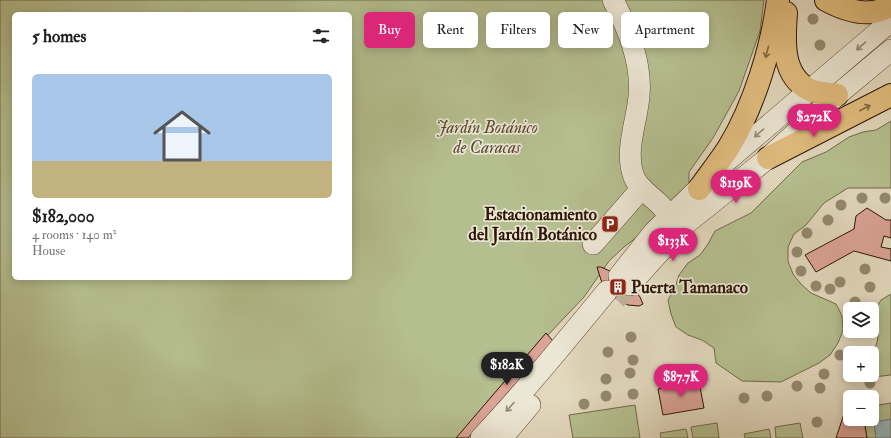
<!DOCTYPE html>
<meta charset="utf-8">
<style>
:root{--surface:#fff;--page:#f2f2f2;--text:#202124;--muted:#757577;--line:#e0e0e0;--accent:#db2777}
body{margin:0;font-family:"IM FELL Double Pica",serif;background:var(--page);color:var(--text);height:100vh;display:flex;flex-direction:column;font-size:15px;white-space:nowrap}
*{box-sizing:border-box;margin:0}
p{font-size:13px;color:var(--muted)}
.icon{flex:none;width:22px;height:22px;fill:none;stroke:currentColor;stroke-width:2;stroke-linecap:round;stroke-linejoin:round}
.map{position:relative;flex:1;overflow:hidden}
.panel{position:absolute;left:12px;top:12px;width:340px;height:268px;display:flex;flex-direction:column;background:var(--surface);border-radius:6px;box-shadow:0 2px 10px #0003}
.panel>*{flex:none}
.guide{position:absolute;left:364px;top:12px;width:380px;height:36px;display:flex;gap:8px}
.tools{position:absolute;left:843px;top:302px;display:grid;gap:8px}
.tools a{display:grid;place-items:center;width:36px;height:36px;border-radius:6px;background:var(--surface);box-shadow:0 2px 10px #0003;font-size:20px}
.price{position:absolute;translate:-50% -34px;padding:0 9px;border-radius:14px;background:var(--accent);color:#fff;font-size:13px;line-height:26px;filter:drop-shadow(0 1px 2px #0008)}
.price::after{content:'';position:absolute;left:50%;top:24px;width:12px;height:9px;margin-left:-6px;background:inherit;clip-path:polygon(0 0,100% 0,50% 100%)}
.price.current{background:#222;color:#fff}
ul{padding:0;list-style:none}
li{display:grid;align-content:center;gap:8px;height:212px;padding:0 20px}
li+li{border-top:1px solid var(--line)}
li span{display:grid;place-items:center;height:124px;border-radius:6px;color:#555}
li>.icon{margin-inline-start:auto}
span .icon{width:72px;height:72px;fill:#fffc;stroke-width:1}
li b{font-size:17px}
h2{display:flex;justify-content:space-between;align-items:center;height:48px;padding:0 20px;font-size:17px}
.chip{padding:0 14px;border-radius:6px;background:var(--surface);box-shadow:0 2px 10px #0003;font-size:14px;line-height:36px}
.chip.current{background:var(--accent);color:#fff}
.map>svg:first-child{display:block}
.green{fill:#b5be8f;stroke:#706a4a;fill-rule:evenodd}
.water{fill:#98b8bb;stroke:#6d7772}
.building{fill:#dba497;stroke:#2c1604}
.lines{fill:none;stroke-linecap:round;stroke-linejoin:round}
.minor-tunnel{stroke:#beb198;stroke-width:21;stroke-dasharray:21 10;stroke-linecap:butt}
.minor-casing{stroke:#5a4632;stroke-width:22}
.highway-casing{stroke:#2c1604;stroke-width:24}
.minor{stroke:#ece6d4;stroke-width:21}
.highway{stroke:#e1bc7e;stroke-width:22}
.tree{fill:#94896e}
.oneway{stroke:#968876}
.oneway2{stroke:#866941}
.labels{text-anchor:middle;stroke-width:3.5;stroke-linejoin:round;paint-order:stroke}
.park-label{font-size:17px;font-style:italic;fill:#55482e;stroke:#ece6d4}
.poi-label{font-size:17px;font-weight:bold;fill:#2c1604;stroke:#ece6d4;text-anchor:end}
</style>
<div class="map">
<svg width="891" height="438" viewBox="0 0 891 438">
<rect width="100%" height="100%" fill="#e2d8bd"/>
<filter id="stains"><feTurbulence type="fractalNoise" baseFrequency=".005" numOctaves="4"/><feColorMatrix values="0 0 0 0 .2 0 0 0 0 .09 0 0 0 0 .02 0 0 0 .5 -.17"/></filter>
<radialGradient id="worn" r=".72"><stop offset=".6" stop-color="#630" stop-opacity="0"/><stop offset="1" stop-color="#630" stop-opacity=".3"/></radialGradient>
<g class="green">
<path d="M0,0H764L760,31L739,91L713,138L689,172V188L646,230L624,247L609,261L584,297L548,335L508,385L458,438H0ZM14,14H350V278H14Z"/>
<polygon points="891,121 891,188 848,188 824,203 806,225 794,234 788,247 788,261 793,274 801,284 811,293 836,304 842,316 843,330 838,343 830,355 819,363 781,382 742,381 716,363 714,348 702,340 688,335 676,327 671,314 668,300 675,288 679,275 688,263 700,255 708,244 715,231 751,213 802,162 826,152 849,137 863,132 876,130"/>
<path d="M891,294V375L873,377L867,375H872V353H871C883,340 876,324 876,308L881,300Z"/>
<polygon points="891,403 891,438 867,438 865,426 855,419 872,419 872,406"/>
<polygon points="635,405 640,438 573,438 569,415"/>
<polygon points="717,423 719,438 693,438 691,427"/>
<polygon points="800,423 803,438 776,438 775,427"/>
<polygon points="686,429 688,438 661,438 660,433"/>
<polygon points="769,429 771,438 745,438 744,434"/>
</g>
<polygon class="water" points="891,419 891,438 876,438 874,422"/>
<g class="building">
<polygon points="867,208 886,220 891,220 891,238 884,236 881,247 891,249 891,261 854,251 816,272 805,255 854,229 856,216"/>
<polygon points="597,267 601,267 612,272 634,289 640,297 643,304 639,306 628,305 610,295 601,280"/>
<polygon points="546,333 553,341 468,438 456,438"/>
<polygon points="699,382 704,408 663,415 658,389"/>
<polygon points="845,411 850,415 850,419 855,419 865,426 867,438 836,438"/>
</g>
<g class="lines">
<polyline class="minor-tunnel" points="616,299 630,285"/>
<defs>
<g id="minor">
<path d="M613,0C628,28 642,64 639,96C637,122 624,151 634,177C639,190 654,197 663,208"/>
<polyline points="593,244 642,188"/>
<polyline points="619,276 654,232 729,159 891,21"/>
<polyline points="630,285 683,226 768,158 837,95 891,50"/>
<path d="M481,438C525,391 566,341 607,291"/>
<polyline points="502,438 530,405"/>
</g>
<g id="highway">
<path d="M826,0C839,7 857,14 872,12C879,12 885,8 891,6"/>
<path d="M786,13C784,40 781,76 810,90C818,94 829,93 837,95"/>
<polyline points="768,158 891,95"/>
<path d="M699,189C709,175 720,161 729,147C754,106 772,47 778,0"/>
</g>
</defs>
<use href="#minor" class="minor-casing"/>
<use href="#highway" class="highway-casing"/>
<use href="#minor" class="minor"/>
<use href="#highway" class="highway"/>
</g>
<g class="tree">
<circle cx="813" cy="19" r="5.5"/>
<circle cx="820" cy="45" r="5.5"/>
<circle cx="862" cy="198" r="5.5"/>
<circle cx="885" cy="198" r="5.5"/>
<circle cx="841" cy="205" r="5.5"/>
<circle cx="828" cy="220" r="5.5"/>
<circle cx="807" cy="233" r="5.5"/>
<circle cx="797" cy="252" r="5.5"/>
<circle cx="865" cy="269" r="5.5"/>
<circle cx="801" cy="271" r="5.5"/>
<circle cx="840" cy="282" r="5.5"/>
<circle cx="816" cy="286" r="5.5"/>
<circle cx="870" cy="287" r="5.5"/>
<circle cx="830" cy="289" r="5.5"/>
<circle cx="855" cy="302" r="5.5"/>
<circle cx="631" cy="337" r="5.5"/>
<circle cx="608" cy="352" r="5.5"/>
<circle cx="840" cy="355" r="5.5"/>
<circle cx="633" cy="360" r="5.5"/>
<circle cx="630" cy="373" r="5.5"/>
<circle cx="824" cy="374" r="5.5"/>
<circle cx="606" cy="379" r="5.5"/>
<circle cx="870" cy="383" r="5.5"/>
<circle cx="797" cy="386" r="5.5"/>
<circle cx="820" cy="388" r="5.5"/>
<circle cx="633" cy="394" r="5.5"/>
<circle cx="606" cy="396" r="5.5"/>
<circle cx="767" cy="396" r="5.5"/>
<circle cx="744" cy="398" r="5.5"/>
<circle cx="584" cy="404" r="5.5"/>
<circle cx="817" cy="422" r="5.5"/>
</g>
<defs><path id="oneway-shaft" d="M-6 0H5M1.5-3L5.5 0L1.5 3" fill="none" stroke-width="1.6" stroke-linecap="round" stroke-linejoin="round"/></defs>
<g class="oneway">
<use href="#oneway-shaft" transform="translate(861 46) rotate(139)"/>
<use href="#oneway-shaft" transform="translate(759 133) rotate(139)"/>
<use href="#oneway-shaft" transform="translate(510 407) rotate(132)"/>
</g>
<g class="oneway2">
<use href="#oneway-shaft" transform="translate(767 52) rotate(105)"/>
<use href="#oneway-shaft" transform="translate(865 108) rotate(-27)"/>
</g>
<defs>
<symbol id="parking-square" viewBox="-11 -11 22 22"><rect x="-9" y="-9" width="18" height="18" rx="4" fill="#8f2418" stroke="#ece6d4"/><path d="M-3.5-5.5H1a3.5 3.5 0 0 1 0 7H-1V5.5H-3.5ZM-1-3.4V-.6H.8a1.4 1.4 0 0 0 0-2.8Z" fill="#fff"/></symbol>
<symbol id="building-square" viewBox="-11 -11 22 22"><rect x="-9" y="-9" width="18" height="18" rx="4" fill="#8f2418" stroke="#ece6d4"/><path d="M-4-6H4V6H1V3H-1V6H-4ZM-2.5-4.3h1.7v1.8h-1.7ZM.8-4.3h1.7v1.8H.8ZM-2.5-1h1.7V.8h-1.7ZM.8-1h1.7V.8H.8Z" fill="#fff"/></symbol>
</defs>
<g fill-rule="evenodd">
<use href="#parking-square" x="600" y="214" width="20" height="20"/>
<use href="#building-square" x="608" y="277" width="20" height="20"/>
</g>
<g class="labels">
<g class="park-label">
<text x="487" y="133">Jardín Botánico<tspan x="487" dy="20">de Caracas</tspan></text>
</g>
<g class="poi-label">
<text x="597" y="220">Estacionamiento<tspan x="597" dy="20">del Jardín Botánico</tspan></text>
<text x="631" y="293" text-anchor="start">Puerta Tamanaco</text>
</g>
</g>
<rect width="100%" height="100%" filter="url(#stains)"/>
<rect width="100%" height="100%" fill="url(#worn)"/>
</svg>
<div class="tools">
<a><svg class="icon" aria-label="layers" viewBox="0 0 24 24"><path d="M12 4l9 5-9 5-9-5zM3 14l9 5 9-5"/></svg></a>
<a>+</a>
<a>−</a>
</div>
<b class="price" style="left:814px;top:138px">$272K</b>
<b class="price" style="left:736px;top:204px">$119K</b>
<b class="price" style="left:673px;top:262px">$133K</b>
<b class="price current" style="left:507px;top:386px">$182K</b>
<b class="price" style="left:681px;top:398px">$87.7K</b>
<div class="guide">
<a class="chip current">Buy</a>
<a class="chip">Rent</a>
<a class="chip">Filters</a>
<a class="chip">New</a>
<a class="chip">Apartment</a>
</div>
<section class="panel">
<h2>5 homes<svg class="icon" aria-label="filters" viewBox="0 0 24 24"><path d="M4 7h16M4 17h16"/><circle cx="9" cy="7" r="2"/><circle cx="15" cy="17" r="2"/></svg></h2>
<ul>
<li><span style="background:linear-gradient(#a9c7e8 70%,#c2b280 0)"><svg class="icon" aria-label="home" viewBox="0 0 24 24"><path d="M3 11l9-7 9 7M6 9v11h12V9"/></svg></span><div><b>$182,000</b><p>4 rooms · 140 m²</p><p>House</p></div></li>
</ul>
</section>
</div>
